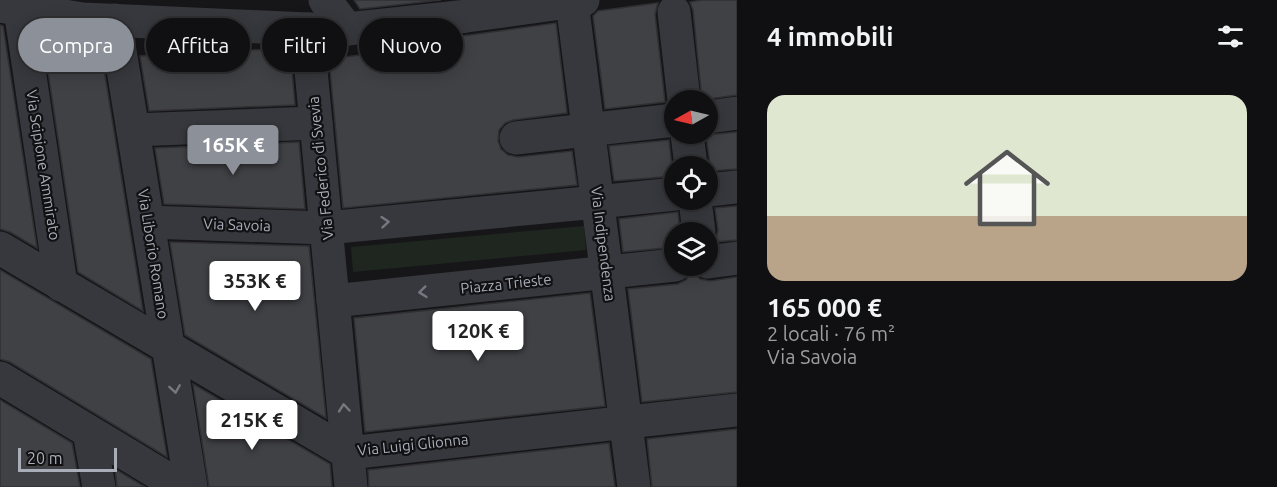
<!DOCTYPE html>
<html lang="it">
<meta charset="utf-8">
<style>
:root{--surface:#101012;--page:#1e1e20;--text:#f1f3f6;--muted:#9c9d9f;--line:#303032;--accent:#8c9099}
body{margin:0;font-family:Ubuntu,sans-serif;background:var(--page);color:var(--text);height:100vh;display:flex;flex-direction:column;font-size:22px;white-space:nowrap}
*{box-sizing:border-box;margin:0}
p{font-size:20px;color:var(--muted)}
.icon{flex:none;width:33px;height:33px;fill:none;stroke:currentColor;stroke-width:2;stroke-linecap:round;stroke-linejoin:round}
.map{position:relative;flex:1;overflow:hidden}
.sheet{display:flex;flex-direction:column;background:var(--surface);width:540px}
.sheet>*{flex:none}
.hud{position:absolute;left:18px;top:18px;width:570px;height:54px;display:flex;gap:12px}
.needle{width:39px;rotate:262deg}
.fabs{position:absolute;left:664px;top:90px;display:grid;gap:12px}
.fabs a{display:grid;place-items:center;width:54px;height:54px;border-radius:50%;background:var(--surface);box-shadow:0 3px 15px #0003,0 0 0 2px var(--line);font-size:30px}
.scale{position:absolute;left:18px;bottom:15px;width:99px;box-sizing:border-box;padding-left:6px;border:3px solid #a8adb8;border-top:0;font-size:16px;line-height:21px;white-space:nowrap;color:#a8adb8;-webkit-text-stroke:4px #111113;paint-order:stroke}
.price{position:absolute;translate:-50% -51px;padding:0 14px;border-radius:6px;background:#fff;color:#222;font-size:20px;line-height:39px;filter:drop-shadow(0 2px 3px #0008)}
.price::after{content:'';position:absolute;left:50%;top:36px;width:18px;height:14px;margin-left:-9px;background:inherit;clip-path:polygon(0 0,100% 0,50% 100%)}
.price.active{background:var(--accent);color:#fff}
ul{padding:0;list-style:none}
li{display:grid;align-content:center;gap:12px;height:318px;padding:0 30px}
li+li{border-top:2px solid var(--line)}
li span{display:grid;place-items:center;height:186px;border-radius:18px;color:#555}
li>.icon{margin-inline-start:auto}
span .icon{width:108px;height:108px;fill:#fffc;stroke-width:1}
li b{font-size:26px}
h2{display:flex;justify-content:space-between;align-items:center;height:72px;padding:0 30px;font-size:26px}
.pill{padding:0 21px;border-radius:27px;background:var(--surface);box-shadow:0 3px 15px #0003,0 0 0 2px var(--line);font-size:21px;line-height:54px}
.pill.active{background:var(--accent);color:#fff}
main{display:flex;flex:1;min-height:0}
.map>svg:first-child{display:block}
.green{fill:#1e261f}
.building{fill:#404145;stroke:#303034;stroke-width:1.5}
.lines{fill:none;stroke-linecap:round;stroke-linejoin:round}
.minor{stroke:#37383d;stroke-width:33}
.oneway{stroke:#757881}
.labels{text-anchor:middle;stroke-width:4.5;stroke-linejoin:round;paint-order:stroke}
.street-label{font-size:15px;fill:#a8adb8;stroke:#111113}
</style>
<main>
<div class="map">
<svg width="737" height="487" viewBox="0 0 737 487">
<rect width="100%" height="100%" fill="#161618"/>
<polygon class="green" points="584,226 586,250 353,272 351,247"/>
<g class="building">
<polygon points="354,0 441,0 360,9"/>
<polygon points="702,0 737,0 737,95 702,100 693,10 690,2"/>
<polygon points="658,3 655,14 665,102 605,109 593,16 598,11"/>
<polygon points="556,23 567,113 513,120 505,123 499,130 498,141 501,149 508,155 518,157 572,151 577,185 343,208 329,59 393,51 387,44 470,35"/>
<polygon points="0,25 3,26 37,248 10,232 0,229"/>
<polygon points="290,48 295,105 149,111 140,56"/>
<polygon points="102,57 143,311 78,272 46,58"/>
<polygon points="737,132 737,169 709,171 710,164 706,135"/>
<polygon points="669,140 672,168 675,176 614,181 609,146"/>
<polygon points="299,142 305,209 164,204 155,148"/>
<polygon points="737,206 737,240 714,242 716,239 718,230 715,208"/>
<polygon points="678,212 680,232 675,232 675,247 623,252 619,219"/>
<polygon points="170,242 309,246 326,418 185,335"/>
<polygon points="0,270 151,359 167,457 10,362 0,359"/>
<polygon points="692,272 700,279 710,281 737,277 737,392 642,402 628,289 678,284 686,280"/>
<polygon points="590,293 605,406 365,432 354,318"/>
<polygon points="193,384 330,464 332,487 209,487"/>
<polygon points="0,400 72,443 80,487 0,487"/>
<polygon points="737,429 737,487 652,487 647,439"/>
<polygon points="609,443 615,487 369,487 368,470"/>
<polygon points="115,469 145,487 117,487"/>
</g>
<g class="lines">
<g class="minor">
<polyline points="325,0 347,29"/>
<polyline points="572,2 634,487"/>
<polyline points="0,6 83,19 307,29 347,29 467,16 583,0"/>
<polyline points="20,9 61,285"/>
<polyline points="674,12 684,100"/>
<polyline points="115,20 191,487"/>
<polyline points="307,29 351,487"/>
<polyline points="708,117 737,113"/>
<polyline points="133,130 316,123"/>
<polyline points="687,134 691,166"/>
<polyline points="516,138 675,120"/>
<polyline points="708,190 737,187"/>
<polyline points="695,200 699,232"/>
<polyline points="148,222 326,228 597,202 675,194"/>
<polyline points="0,248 348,453 737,410"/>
<polyline points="708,262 737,258"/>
<polyline points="333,301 675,265"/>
<polyline points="0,378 181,487"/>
<polyline points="89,432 99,487"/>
</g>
</g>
<defs><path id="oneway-chevron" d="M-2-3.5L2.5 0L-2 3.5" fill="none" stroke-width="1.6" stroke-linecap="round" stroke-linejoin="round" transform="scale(1.5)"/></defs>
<g class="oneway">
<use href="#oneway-chevron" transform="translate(385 222) rotate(-5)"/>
<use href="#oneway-chevron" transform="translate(423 292) rotate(174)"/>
<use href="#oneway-chevron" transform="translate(175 389) rotate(81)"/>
<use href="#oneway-chevron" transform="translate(344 408) rotate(-95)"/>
</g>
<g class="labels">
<g class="street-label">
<text transform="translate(43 165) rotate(81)" y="5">Via Scipione Ammirato</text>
<text transform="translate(321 168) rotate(-96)" y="5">Via Federico di Svevia</text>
<text transform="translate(237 225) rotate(2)" y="5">Via Savoia</text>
<text transform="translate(603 244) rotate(83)" y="5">Via Indipendenza</text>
<text transform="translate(153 254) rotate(81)" y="5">Via Liborio Romano</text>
<text transform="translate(506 284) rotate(-6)" y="5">Piazza Trieste</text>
<text transform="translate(413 445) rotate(-6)" y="5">Via Luigi Glionna</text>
</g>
</g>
</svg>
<div class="fabs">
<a><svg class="needle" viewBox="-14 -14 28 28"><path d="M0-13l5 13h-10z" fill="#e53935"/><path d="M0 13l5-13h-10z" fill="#9c9d9f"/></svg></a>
<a><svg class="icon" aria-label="locate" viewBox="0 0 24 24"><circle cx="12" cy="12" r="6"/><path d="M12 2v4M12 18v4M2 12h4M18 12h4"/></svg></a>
<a><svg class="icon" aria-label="layers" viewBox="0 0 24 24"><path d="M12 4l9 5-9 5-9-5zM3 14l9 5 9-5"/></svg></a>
</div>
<div class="scale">20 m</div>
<b class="price active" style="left:233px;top:176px">165K €</b>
<b class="price" style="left:255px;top:312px">353K €</b>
<b class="price" style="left:478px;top:362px">120K €</b>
<b class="price" style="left:252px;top:451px">215K €</b>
<div class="hud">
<a class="pill active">Compra</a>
<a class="pill">Affitta</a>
<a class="pill">Filtri</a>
<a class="pill">Nuovo</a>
</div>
</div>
<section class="sheet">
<h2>4 immobili<svg class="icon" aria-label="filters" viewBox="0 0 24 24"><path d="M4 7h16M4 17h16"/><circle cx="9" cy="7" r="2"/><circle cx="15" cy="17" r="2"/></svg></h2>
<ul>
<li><span style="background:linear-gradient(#dfe7d0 65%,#b9a48a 0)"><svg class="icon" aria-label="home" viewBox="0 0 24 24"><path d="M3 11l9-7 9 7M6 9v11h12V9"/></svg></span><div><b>165 000 €</b><p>2 locali · 76 m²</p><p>Via Savoia</p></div></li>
</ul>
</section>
</main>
